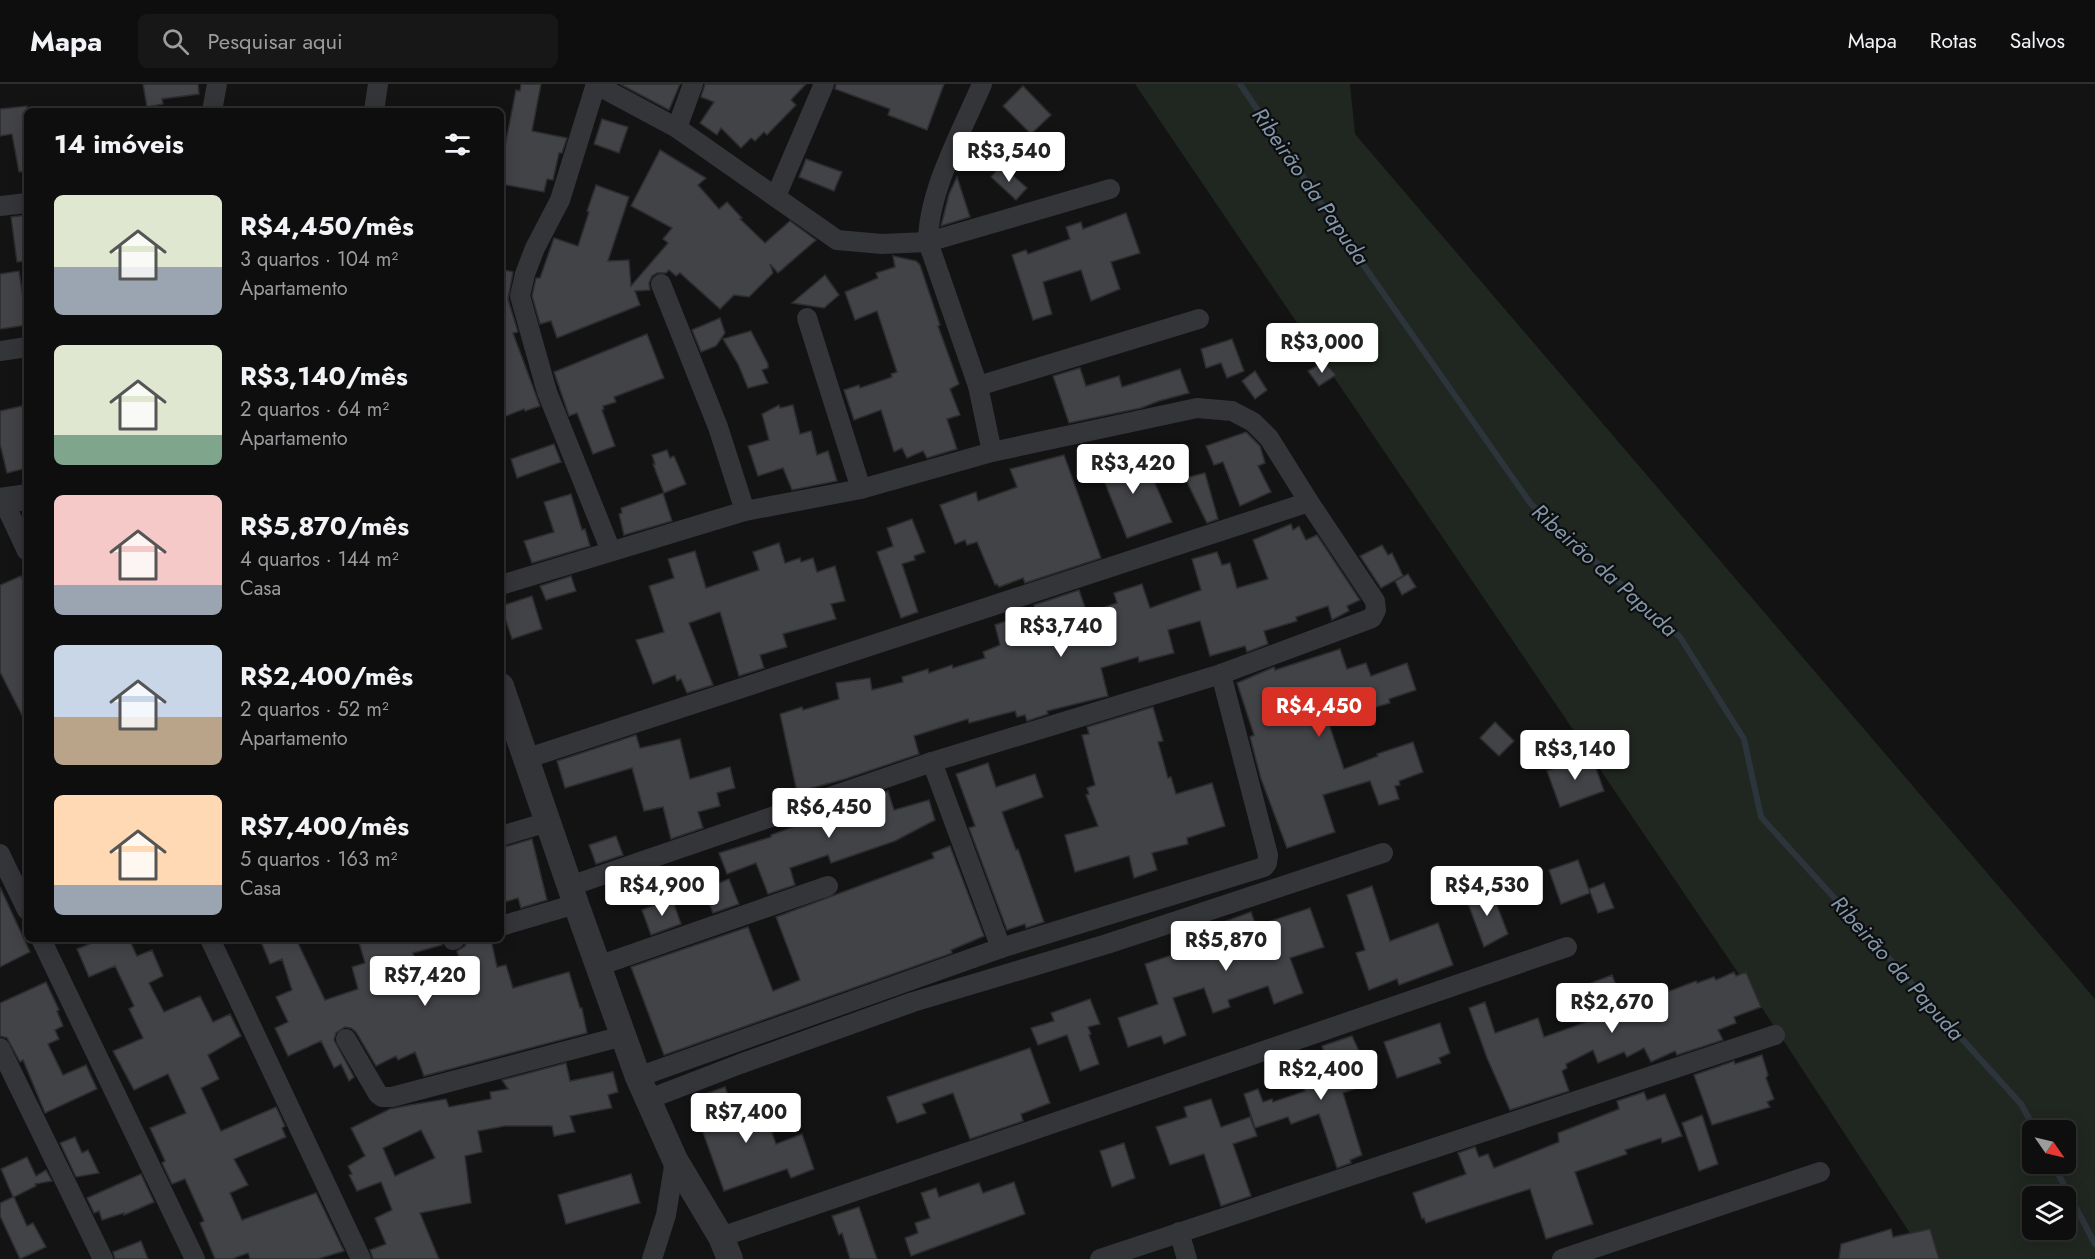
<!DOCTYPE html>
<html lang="pt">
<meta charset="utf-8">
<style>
:root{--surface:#0e0e0f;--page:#171718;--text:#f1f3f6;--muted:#9b9c9e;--line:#2e2e2f;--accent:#d93025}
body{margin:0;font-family:Jost,sans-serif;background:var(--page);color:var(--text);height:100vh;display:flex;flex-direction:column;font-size:22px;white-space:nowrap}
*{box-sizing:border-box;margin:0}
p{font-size:20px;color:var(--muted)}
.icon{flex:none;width:33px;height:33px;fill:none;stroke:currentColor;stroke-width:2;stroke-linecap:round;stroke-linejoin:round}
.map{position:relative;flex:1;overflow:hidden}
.sheet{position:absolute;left:24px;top:24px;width:480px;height:834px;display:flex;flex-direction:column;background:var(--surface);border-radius:9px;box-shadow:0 3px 15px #0003,0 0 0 2px var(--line)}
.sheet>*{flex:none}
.needle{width:39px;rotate:124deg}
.controls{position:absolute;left:2022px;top:1036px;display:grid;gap:12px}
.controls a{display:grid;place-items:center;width:54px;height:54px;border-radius:9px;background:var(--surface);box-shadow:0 3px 15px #0003,0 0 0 2px var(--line);font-size:30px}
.price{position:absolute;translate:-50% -51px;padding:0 14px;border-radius:6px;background:#fff;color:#222;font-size:20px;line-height:39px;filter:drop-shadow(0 2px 3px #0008)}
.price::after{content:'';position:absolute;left:50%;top:36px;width:18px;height:14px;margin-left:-9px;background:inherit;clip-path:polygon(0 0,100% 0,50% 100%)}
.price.current{background:var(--accent);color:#fff}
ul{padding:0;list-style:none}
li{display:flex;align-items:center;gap:18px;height:150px;padding:0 30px}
li span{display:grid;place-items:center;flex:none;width:168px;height:120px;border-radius:9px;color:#555}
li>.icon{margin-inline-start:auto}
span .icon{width:72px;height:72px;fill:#fffc;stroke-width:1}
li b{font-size:26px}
h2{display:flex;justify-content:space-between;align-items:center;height:72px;padding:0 30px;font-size:26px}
header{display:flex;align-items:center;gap:36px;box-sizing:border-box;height:84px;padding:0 30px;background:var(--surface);border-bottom:2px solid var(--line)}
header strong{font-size:28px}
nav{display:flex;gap:33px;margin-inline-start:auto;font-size:21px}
.search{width:420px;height:54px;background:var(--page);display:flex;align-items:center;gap:15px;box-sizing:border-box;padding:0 21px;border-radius:9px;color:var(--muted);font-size:22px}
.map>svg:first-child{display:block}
.green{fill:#202720;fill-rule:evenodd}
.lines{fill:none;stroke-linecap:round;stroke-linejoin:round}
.stream{stroke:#2d353c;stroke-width:6}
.building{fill:#424347;stroke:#2d2d30;stroke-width:1.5;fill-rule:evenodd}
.minor{stroke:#343539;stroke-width:20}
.tertiary{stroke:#343539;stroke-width:26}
.labels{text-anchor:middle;stroke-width:4.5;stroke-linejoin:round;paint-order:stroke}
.water-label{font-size:22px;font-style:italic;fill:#8097ac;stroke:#0e0e0f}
</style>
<header>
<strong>Mapa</strong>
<div class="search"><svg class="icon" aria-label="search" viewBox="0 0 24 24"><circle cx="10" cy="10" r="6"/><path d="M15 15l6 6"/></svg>Pesquisar aqui</div>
<nav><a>Mapa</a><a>Rotas</a><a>Salvos</a></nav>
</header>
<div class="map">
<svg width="2095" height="1175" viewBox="0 0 2095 1175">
<rect width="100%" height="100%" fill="#131314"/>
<path class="green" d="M1135,0H1350L1355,50L2095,915V1175H1927L1764,927ZM2032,1047H2066V1080H2032ZM2032,1113H2066V1146H2032Z"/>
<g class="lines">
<g class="stream">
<polyline points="1240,0 1348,159 1531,420 1680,553 1744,655 1761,733 2021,1020 2036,1047"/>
<polyline points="2053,1080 2095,1160"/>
</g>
</g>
<g class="building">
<polygon points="143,0 198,0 199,10 162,15 163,20 147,23"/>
<polygon points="521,0 541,0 532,47 567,54 562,69 559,69 553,96 547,95 544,108 501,100 501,82 516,6 520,7"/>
<polygon points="620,0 680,0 669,26"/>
<polygon points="705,0 806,0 791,16 796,21 767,51 764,48 755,57 751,54 741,64 721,44 717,51 700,39 714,18 701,13"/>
<polygon points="836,0 944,0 927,46 888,31 890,25 835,5"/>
<polygon points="1023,2 1051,31 1031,50 1003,22"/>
<polygon points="27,22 27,87 19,88 12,50 0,52 0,25"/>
<polygon points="602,35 628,43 619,69 594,60"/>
<polygon points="660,66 706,94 698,101 719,125 727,118 742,134 740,135 765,159 790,137 816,156 778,189 770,180 773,189 749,213 734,211 720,225 680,189 676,192 669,186 666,189 657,189 652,192 649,199 650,206 635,207 640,221 557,254 551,237 540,240 532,212 536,194 540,194 554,154 578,162 589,128 587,127 596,101 629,113 608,177 629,176 631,202 668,159 663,155 672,144 631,122"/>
<polygon points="806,75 842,88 834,107 799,93"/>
<polygon points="1001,81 1027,104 1016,116 991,93"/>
<polygon points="957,93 970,133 941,142 949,110"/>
<polygon points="1126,129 1140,169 1111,178 1120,205 1091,217 1081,186 1043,198 1052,230 1033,236 1012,171 1026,166 1028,170 1070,155 1066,143 1081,138 1083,145"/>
<polygon points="27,131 27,177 17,178 11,133"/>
<polygon points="893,172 916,177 920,181 940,241 938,242 959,300 950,305 960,331 947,335 957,365 927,374 923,367 907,374 902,364 894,368 881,326 854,336 844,306 859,301 860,304 892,293 891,290 897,288 877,227 855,236 845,208 878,194 876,189 895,183"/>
<polygon points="501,185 513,188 508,215 518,248 513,249 540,322 525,327 524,325 501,334"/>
<polygon points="19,187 27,241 0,245 0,190"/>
<polygon points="825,191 839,211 824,224 792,219"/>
<polygon points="720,234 725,249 716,262 701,268 692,246"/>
<polygon points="751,247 768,280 768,284 762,286 768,299 748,304 738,280 723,255"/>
<polygon points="647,250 664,294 614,313 616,318 603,322 604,325 602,326 615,362 593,370 577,329 569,332 554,288"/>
<polygon points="1232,255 1244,287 1227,294 1221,279 1206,284 1201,265"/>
<polygon points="1324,278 1336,291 1319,302 1308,287"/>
<polygon points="1080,284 1086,302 1119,292 1122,303 1180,285 1189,309 1159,317 1141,324 1069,339 1053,292"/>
<polygon points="1255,287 1267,306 1255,315 1242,297"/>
<polygon points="779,321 780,324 793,321 800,350 811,347 817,371 828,367 837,397 792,406 783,384 758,392 748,362 769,356 762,330"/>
<polygon points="22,322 25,335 27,334 27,384 7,389 0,360 0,327"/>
<polygon points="1246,348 1260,362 1265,379 1258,382 1271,408 1240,422 1223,378 1214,381 1206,362"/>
<polygon points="554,360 561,378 517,394 511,375"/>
<polygon points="667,366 670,374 674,372 686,400 664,409 653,380 655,380 652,371"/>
<polygon points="1116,366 1121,379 1123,378 1126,386 1146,379 1172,438 1127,454 1095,374"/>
<polygon points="1064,371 1101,474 1025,499 1023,494 999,503 997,500 995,501 977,458 967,461 965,456 955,460 940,421 976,408 978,417 1017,403 1010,385"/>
<polygon points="1205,389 1218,435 1207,439 1185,394"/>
<polygon points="663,409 672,437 624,451 619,430 622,429 621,424"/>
<polygon points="571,410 582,446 585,445 590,462 532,479 524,457 554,448 544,418"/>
<polygon points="912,435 925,468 914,472 915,476 902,480 918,528 901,534 877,468 893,462 887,444"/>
<polygon points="1291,440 1293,446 1299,442 1306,456 1317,451 1360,516 1347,522 1349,527 1332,536 1328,522 1296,533 1297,537 1264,547 1268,560 1247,568 1245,562 1210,572 1200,537 1168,546 1174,569 1139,578 1138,573 1101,584 1108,612 1047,627 1048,630 1027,637 1025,631 1017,633 1015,627 969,639 968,635 914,652 919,670 845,695 797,708 780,630 802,623 803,626 839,615 836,599 870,594 872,606 903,598 902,593 928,585 929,589 952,581 953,584 985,574 983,568 1000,561 995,541 1036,526 1034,521 1079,506 1087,529 1117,519 1114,509 1142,500 1150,524 1201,506 1192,475 1217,468 1222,481 1230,479 1237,504 1268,495 1253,456"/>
<polygon points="779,459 785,479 800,474 801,478 813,474 817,488 835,482 845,517 831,520 836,535 783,550 787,563 760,571 764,584 739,592 720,528 689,539 713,601 687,609 681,595 677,597 675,591 653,600 636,556 664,548 649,502 674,494 668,475 695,467 706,504 759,486 753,468"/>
<polygon points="1382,461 1388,471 1392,469 1403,492 1381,504 1360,472"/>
<polygon points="1408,490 1416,503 1402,511 1395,497"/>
<polygon points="21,492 27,505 27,641 0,588 0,501"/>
<polygon points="571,492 576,507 546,516 540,502"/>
<polygon points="532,512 542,545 512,555 501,522"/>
<polygon points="1340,565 1347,585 1366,579 1371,592 1407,579 1416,606 1389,615 1390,619 1328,637 1344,685 1378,672 1377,670 1413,658 1423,688 1399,697 1400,701 1395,702 1399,715 1379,721 1370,697 1323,711 1335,748 1287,764 1261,695 1250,653 1254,651 1237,599 1274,583 1275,586"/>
<polygon points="1153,623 1163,657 1158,658 1168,694 1171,693 1176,710 1212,699 1225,742 1187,754 1188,760 1152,769 1157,786 1134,794 1129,772 1075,788 1065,751 1098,742 1086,711 1089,710 1087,704 1095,701 1082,651 1089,650 1087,643"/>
<polygon points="1495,638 1514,657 1499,672 1480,654"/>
<polygon points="636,651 640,664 680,655 690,695 730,683 735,704 717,709 720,722 698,728 703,744 671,755 663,723 644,727 632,684 565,704 557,677"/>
<polygon points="1588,672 1588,674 1592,673 1604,707 1560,723 1547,687"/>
<polygon points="988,679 996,703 1035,690 1043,713 1002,728 1016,766 1018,765 1044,838 1026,844 1025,840 1007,846 969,744 975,742 956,690"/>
<polygon points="888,707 894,726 929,716 935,736 895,757 831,779 828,771 790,784 795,801 768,810 756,779 727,790 719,769 771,753 771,751"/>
<polygon points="616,752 623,771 596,780 589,761"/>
<polygon points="532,755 547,816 521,824 518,814 501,819 501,764"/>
<polygon points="950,762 984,852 951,866 952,869 664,971 631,883 748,843 773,907 800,896 776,833 934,774 932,769"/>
<polygon points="1578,776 1590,809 1561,820 1549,786"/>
<polygon points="729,795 739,820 713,829 703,805"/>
<polygon points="1604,799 1614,824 1598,829 1589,805"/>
<polygon points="1372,802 1390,857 1438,839 1453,881 1399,901 1397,895 1369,906 1356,869 1365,866 1347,811"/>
<polygon points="0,803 30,868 0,883"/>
<polygon points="1491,806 1508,850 1484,863 1466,814"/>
<polygon points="672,814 681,840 651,851 642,826"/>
<polygon points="1310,824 1324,863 1290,874 1303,909 1274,920 1268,902 1228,916 1230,923 1213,929 1204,904 1173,914 1186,951 1164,960 1161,952 1128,963 1118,934 1158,920 1145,880 1184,867 1186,873 1221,860 1215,841 1251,828 1256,842"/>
<polygon points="102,855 129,855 137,872 152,866 163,892 149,899 164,928 200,912 213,938 230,930 241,952 208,971 219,995 201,1004 208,1019 221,1047 276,1023 285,1042 282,1044 286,1053 234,1075 248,1101 230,1109 242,1136 316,1109 344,1167 318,1175 250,1175 248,1169 232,1175 215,1175 200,1139 204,1137 185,1095 172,1100 162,1079 165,1077 150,1044 186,1029 168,990 134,1006 113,967 143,954 129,925 134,922 115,882 89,893 77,865"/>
<polygon points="260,855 296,855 325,916 358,905 352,883 365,879 358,855 441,855 442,861 413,869 423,904 447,895 464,892 457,867 465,862 467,855 491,855 497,883 506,881 513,904 569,888 580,924 582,924 587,949 424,992 415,968 398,976 396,972 376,982 356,948 351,944 345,943 336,949 334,956 354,993 349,997 341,980 334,984 321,957 288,972 275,944 288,938 276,913 292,906 282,875 270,880"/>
<polygon points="1734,888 1736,892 1746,888 1761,923 1734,933 1736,939 1718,946 1723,956 1677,971 1675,967 1651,978 1644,964 1627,973 1624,968 1598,979 1593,966 1566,980 1567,984 1562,987 1569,1007 1510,1026 1487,974 1469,924 1485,918 1495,949 1538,934 1544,953 1603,932 1591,899 1612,891 1625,924 1696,897 1697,899 1714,893 1716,896"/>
<polygon points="46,898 59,926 57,927 63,942 55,946 59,955 48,960 63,991 86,981 97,1005 45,1029 23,976 20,978 7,954 0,952 0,919"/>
<polygon points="1090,915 1100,940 1088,943 1091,950 1089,951 1099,980 1080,987 1067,951 1038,961 1031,944 1054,937 1051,929"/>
<polygon points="1440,939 1450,969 1439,974 1441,979 1397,994 1384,958"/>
<polygon points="1352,952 1359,967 1355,969 1366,1001 1343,1009 1362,1071 1350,1076 1351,1079 1337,1084 1319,1030 1291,1040 1288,1033 1255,1044 1244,1010 1258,1005 1263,1018 1272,1015 1273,1018 1305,1007 1302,997 1331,987 1322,962"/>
<polygon points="1030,964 1050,1019 1021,1030 1023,1037 970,1055 953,1009 922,1020 926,1029 897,1039 887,1013"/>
<polygon points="1762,971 1768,991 1766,994 1774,1015 1767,1018 1770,1023 1712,1041 1694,991 1734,977 1735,980"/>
<path d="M566,979L570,997L613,988L618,1008L608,1011L612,1024L570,1032L575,1048L554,1052L552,1042H505L478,1047L482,1068L465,1072L471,1119L420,1129L439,1175H373L370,1166L386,1160L375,1134L392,1126L381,1098L357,1107L349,1091L352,1090L348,1082L365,1072L351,1044L390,1025L410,1021L446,1015L449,1023L491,1015L490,1008L508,1005L502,996ZM421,1046L435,1074L395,1092L383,1064Z"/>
<polygon points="725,1003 735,1031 741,1029 744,1039 766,1031 776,1060 802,1050 814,1085 791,1094 787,1085 724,1107 691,1015"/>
<polygon points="1644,1008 1647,1016 1665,1010 1682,1052 1662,1059 1661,1054 1625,1066 1627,1070 1575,1088 1593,1140 1546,1155 1530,1105 1426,1139 1424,1134 1422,1135 1413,1109 1466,1090 1458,1069 1475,1063 1479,1073 1488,1070 1494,1084 1559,1058 1558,1049 1619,1025 1617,1017"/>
<polygon points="1211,1015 1221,1043 1250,1033 1257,1052 1233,1060 1251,1112 1221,1122 1204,1070 1170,1081 1156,1043 1187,1033 1184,1023"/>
<polygon points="1702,1031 1718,1080 1699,1087 1682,1039"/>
<polygon points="75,1053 82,1069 88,1066 99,1089 76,1093 60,1059"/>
<polygon points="1124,1059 1135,1094 1112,1103 1100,1067"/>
<polygon points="27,1073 36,1092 46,1086 52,1097 35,1100 36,1102 14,1113 27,1142 33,1139 46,1163 20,1175 0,1132 0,1119 13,1113 1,1085"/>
<polygon points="141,1090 154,1118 124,1131 124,1129 102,1136 99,1127 94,1129 87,1114"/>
<polygon points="631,1090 640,1119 566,1140 558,1111"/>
<polygon points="1014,1098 1025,1130 911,1172 905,1154 918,1149 915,1139 930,1134 921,1109 936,1104 939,1113 979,1099 983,1109"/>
<polygon points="859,1123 877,1175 850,1175 842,1149 839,1151 832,1132"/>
<polygon points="1891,1145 1893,1153 1930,1145 1939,1175 1839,1175 1841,1160"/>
<polygon points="141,1157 148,1175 115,1175 113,1168"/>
</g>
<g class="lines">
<g class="minor">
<polyline points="595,0 677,44 837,156 882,160 928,158 1110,105"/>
<polyline points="596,0 560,116 535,164 525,190 520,212 547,308 611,467"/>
<path d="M982,0C962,47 928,107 928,158L978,302L992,368"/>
<polyline points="212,27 217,0"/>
<polyline points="374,27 378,0"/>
<polyline points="677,44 693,0"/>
<polyline points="776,112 824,0"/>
<polyline points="0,122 27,119"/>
<polyline points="661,200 718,343 745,427"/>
<polyline points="807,234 861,405"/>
<polyline points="0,267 27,263"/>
<polyline points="978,302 1199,235"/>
<polyline points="3,416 27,467"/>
<polyline points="501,501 745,427 861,405 992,368 1197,324 1232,327 1253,338 1269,354 1309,418 1375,517 1376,526 1372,534 1221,590 932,678 570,802"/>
<polyline points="525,675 1309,418"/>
<polyline points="932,678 1001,864"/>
<polyline points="501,752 548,738"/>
<polyline points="0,770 27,826"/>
<polyline points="501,842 576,820"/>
<polyline points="41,855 195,1175"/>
<polyline points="210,855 361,1175"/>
<polyline points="453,856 455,855"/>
<polyline points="598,882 828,802"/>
<polyline points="346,955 378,1010 382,1013 392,1013 623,952"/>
<polyline points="0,964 103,1175"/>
<polyline points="638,993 1001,864 1264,783 1267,779 1268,771 1221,590"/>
<polyline points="649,1015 740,980 913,918 1107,860 1383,769"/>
<polyline points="1179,1148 1187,1175"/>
<polyline points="721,1153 1567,863"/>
<polyline points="652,1175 666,1131 675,1076"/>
<polyline points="1100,1175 1775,951"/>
<polyline points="1562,1175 1820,1088"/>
</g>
<g class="tertiary">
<polyline points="0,417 27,413"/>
<polyline points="501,602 576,820 638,993 675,1076 721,1153 730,1175"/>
</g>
</g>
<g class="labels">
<g class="water-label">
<text transform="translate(1311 102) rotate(55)" y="8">Ribeirão da Papuda</text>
<text transform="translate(1605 486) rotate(42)" y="8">Ribeirão da Papuda</text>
<text transform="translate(1898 884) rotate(48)" y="8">Ribeirão da Papuda</text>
</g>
</g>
</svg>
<div class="controls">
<a><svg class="needle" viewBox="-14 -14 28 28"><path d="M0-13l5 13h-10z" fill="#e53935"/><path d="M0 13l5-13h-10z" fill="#9b9c9e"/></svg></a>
<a><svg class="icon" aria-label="layers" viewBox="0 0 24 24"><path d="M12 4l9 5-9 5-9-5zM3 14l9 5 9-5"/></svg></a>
</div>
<b class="price" style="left:1009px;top:99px">R$3,540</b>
<b class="price" style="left:1322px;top:290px">R$3,000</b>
<b class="price" style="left:1133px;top:411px">R$3,420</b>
<b class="price" style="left:1061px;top:574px">R$3,740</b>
<b class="price current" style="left:1319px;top:654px">R$4,450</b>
<b class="price" style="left:1575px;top:697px">R$3,140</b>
<b class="price" style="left:829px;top:755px">R$6,450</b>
<b class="price" style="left:662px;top:833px">R$4,900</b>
<b class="price" style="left:1487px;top:833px">R$4,530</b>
<b class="price" style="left:1226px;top:888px">R$5,870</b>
<b class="price" style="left:425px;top:923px">R$7,420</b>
<b class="price" style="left:1612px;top:950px">R$2,670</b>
<b class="price" style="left:1321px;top:1017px">R$2,400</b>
<b class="price" style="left:746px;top:1060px">R$7,400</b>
<section class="sheet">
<h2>14 imóveis<svg class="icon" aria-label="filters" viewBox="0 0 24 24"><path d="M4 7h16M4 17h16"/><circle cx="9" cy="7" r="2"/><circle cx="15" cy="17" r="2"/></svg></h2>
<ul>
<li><span style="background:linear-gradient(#dfe7d0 60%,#9aa5b1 0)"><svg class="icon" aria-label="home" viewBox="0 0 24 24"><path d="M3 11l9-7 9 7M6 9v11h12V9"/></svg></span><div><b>R$4,450/mês</b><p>3 quartos · 104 m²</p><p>Apartamento</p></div></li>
<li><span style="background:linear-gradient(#dfe7d0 75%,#7fa58c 0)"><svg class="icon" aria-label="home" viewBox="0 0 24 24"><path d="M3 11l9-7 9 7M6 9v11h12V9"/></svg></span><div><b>R$3,140/mês</b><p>2 quartos · 64 m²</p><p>Apartamento</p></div></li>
<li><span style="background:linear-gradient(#f6c9c9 75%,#9aa5b1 0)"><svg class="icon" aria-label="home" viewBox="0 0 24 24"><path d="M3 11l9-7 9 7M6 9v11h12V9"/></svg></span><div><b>R$5,870/mês</b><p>4 quartos · 144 m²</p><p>Casa</p></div></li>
<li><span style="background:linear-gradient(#c9d6e8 60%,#b9a48a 0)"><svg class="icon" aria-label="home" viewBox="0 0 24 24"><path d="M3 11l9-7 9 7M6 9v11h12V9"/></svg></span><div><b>R$2,400/mês</b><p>2 quartos · 52 m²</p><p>Apartamento</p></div></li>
<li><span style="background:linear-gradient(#ffd9b3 75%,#9aa5b1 0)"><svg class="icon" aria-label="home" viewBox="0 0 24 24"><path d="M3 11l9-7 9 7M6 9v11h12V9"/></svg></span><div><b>R$7,400/mês</b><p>5 quartos · 163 m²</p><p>Casa</p></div></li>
</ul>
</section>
</div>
